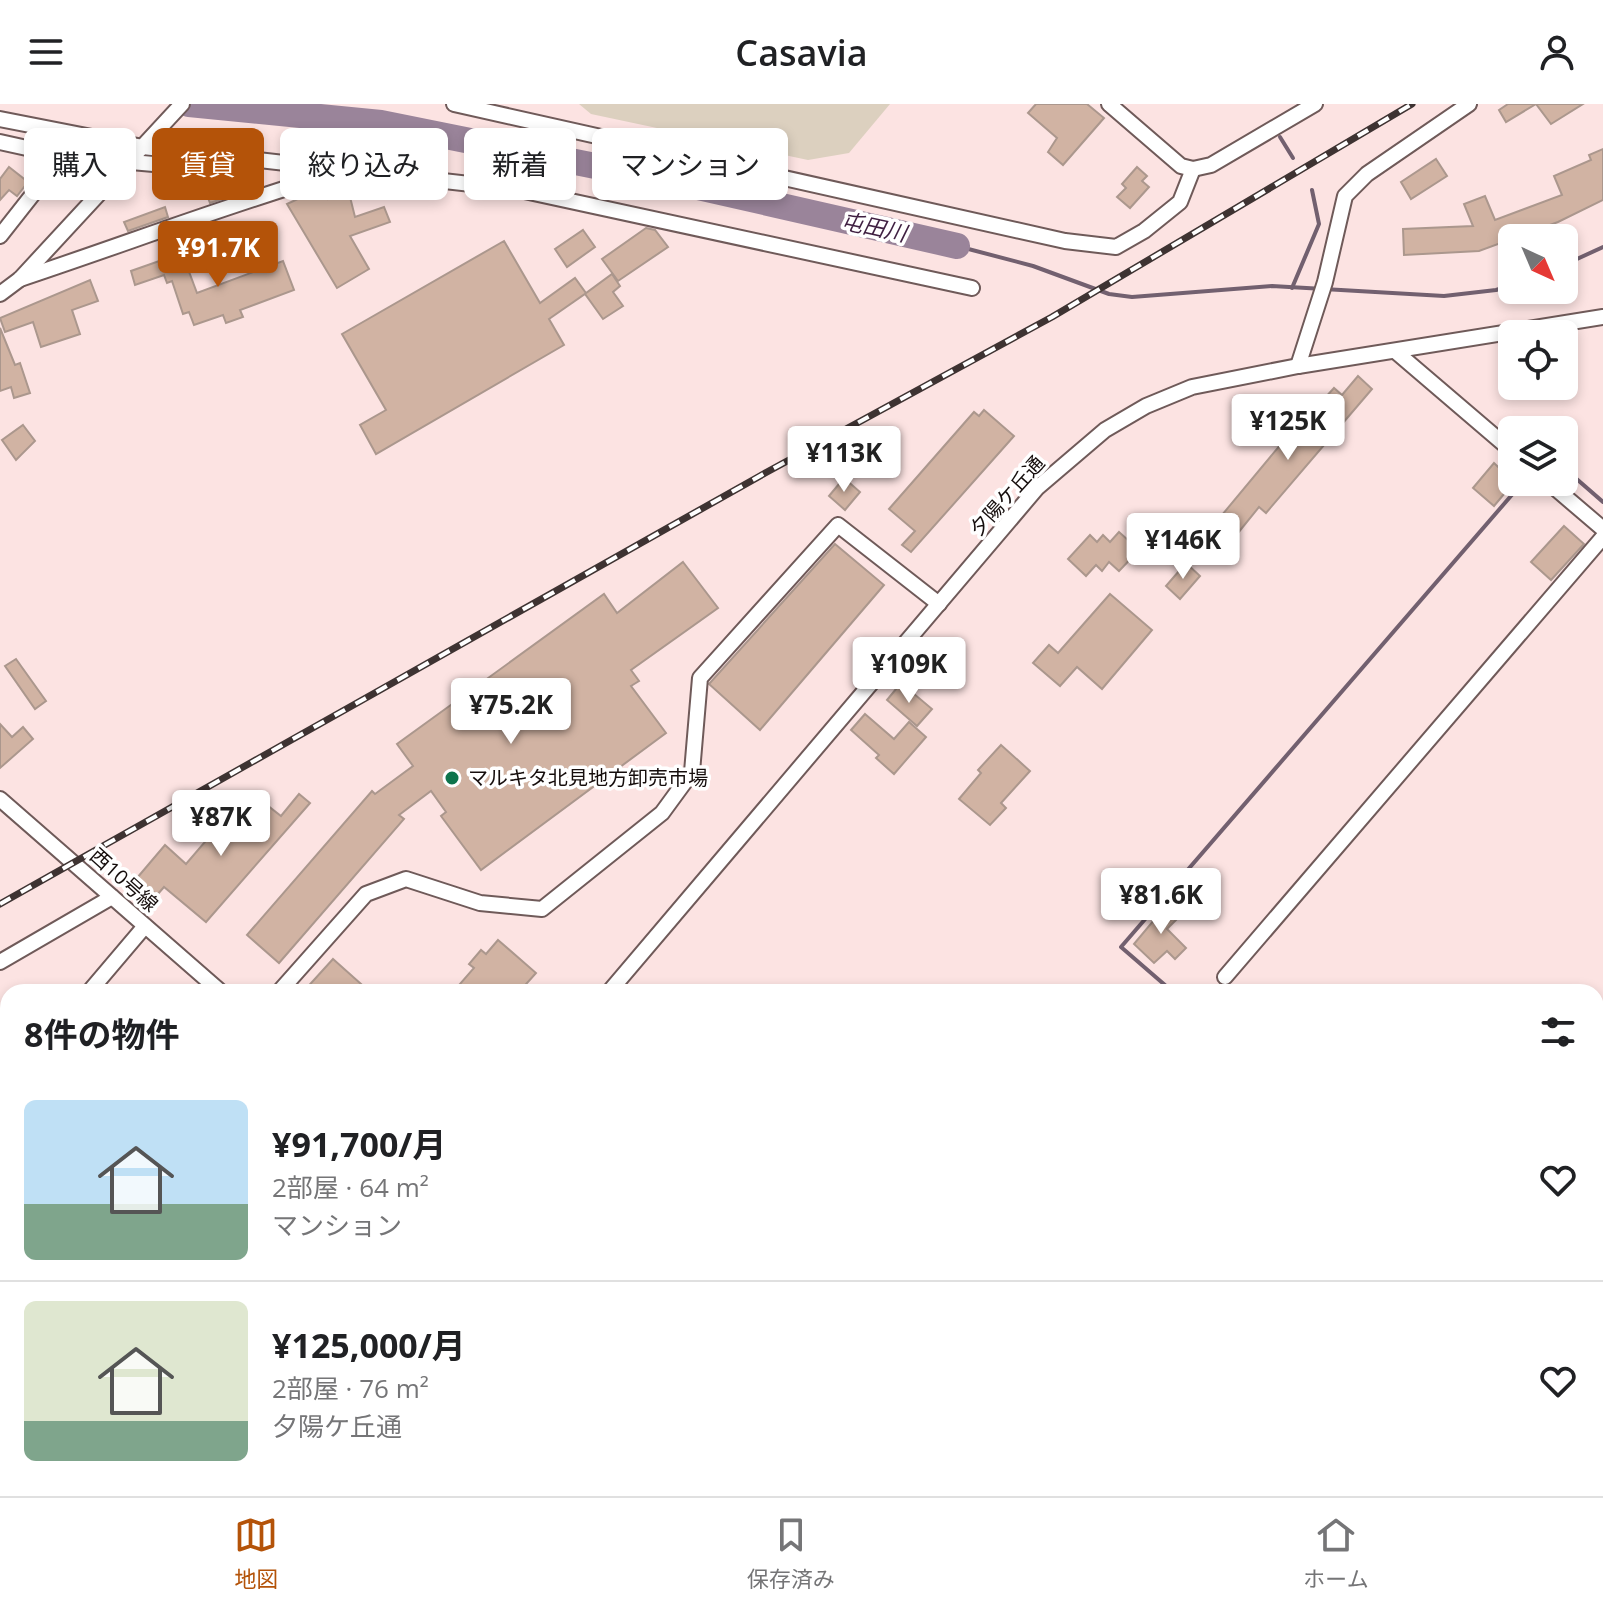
<!DOCTYPE html>
<html lang="ja">
<meta charset="utf-8">
<style>
:root{--surface:#fff;--page:#f6f6f6;--text:#202124;--muted:#757577;--line:#e0e0e0;--accent:#b45309}
body{margin:0;font-family:"Open Sans","Noto Sans JP",sans-serif;background:var(--page);color:var(--text);height:100vh;display:flex;flex-direction:column;font-size:30px;white-space:nowrap}
*{box-sizing:border-box;margin:0}
p{font-size:26px;color:var(--muted)}
.icon{flex:none;width:44px;height:44px;fill:none;stroke:currentColor;stroke-width:2;stroke-linecap:round;stroke-linejoin:round}
.map{position:relative;flex:1;overflow:hidden}
.drawer{position:absolute;left:0px;top:880px;width:1604px;height:512px;display:flex;flex-direction:column;background:var(--surface);border-radius:24px 24px 0 0;box-shadow:0 4px 12px #0003}
.drawer>*{flex:none}
.hud{position:absolute;left:24px;top:24px;width:800px;height:72px;display:flex;gap:16px}
.needle{width:52px;rotate:136deg}
.tools{position:absolute;left:1498px;top:120px;display:grid;gap:16px}
.tools a{display:grid;place-items:center;width:80px;height:80px;border-radius:12px;background:var(--surface);box-shadow:0 4px 12px #0003;font-size:40px}
.price{position:absolute;translate:-50% -68px;padding:0 18px;border-radius:8px;background:#fff;color:#222;font-size:26px;line-height:52px;filter:drop-shadow(0 2px 4px #0008)}
.price::after{content:'';position:absolute;left:50%;top:48px;width:24px;height:18px;margin-left:-12px;background:inherit;clip-path:polygon(0 0,100% 0,50% 100%)}
.price.active{background:var(--accent);color:#fff}
ul{padding:0;list-style:none}
li{display:flex;align-items:center;gap:24px;height:200px;padding:0 24px}
li+li{border-top:2px solid var(--line)}
li span{display:grid;place-items:center;flex:none;width:224px;height:160px;border-radius:12px;color:#555}
li>.icon{margin-inline-start:auto}
span .icon{width:96px;height:96px;fill:#fffc;stroke-width:1}
li b{font-size:34px}
h2{display:flex;justify-content:space-between;align-items:center;height:96px;padding:0 24px;font-size:34px}
.tag{padding:0 28px;border-radius:12px;background:var(--surface);box-shadow:0 4px 12px #0003;font-size:28px;line-height:72px}
.tag.active{background:var(--accent);color:#fff}
header{display:flex;justify-content:space-between;align-items:center;height:104px;padding:0 24px;background:var(--surface);font-size:36px;font-weight:600}
.dock{display:flex;justify-content:space-around;align-items:center;height:112px;border-top:2px solid var(--line);background:var(--surface);font-size:22px;color:var(--muted)}
.dock a{display:grid;justify-items:center;gap:4px}
.dock .active{color:var(--accent)}
.map>svg:first-child{display:block}
.green{fill:#dcd0bf}
.lines{fill:none;stroke-linecap:round;stroke-linejoin:round}
.stream{stroke:#72606f;stroke-width:4}
.river{stroke:#9a849a;stroke-width:26}
.building{fill:#d1b3a3;stroke:#ab978d;stroke-width:2}
.minor-casing{stroke:#6f5a59;stroke-width:18}
.minor{stroke:#fff;stroke-width:14}
.rail-casing{stroke:#3e3332;stroke-width:7}
.rail{stroke:#fff;stroke-width:4;stroke-dasharray:12;stroke-linecap:butt}
.poi-dot{fill:#0e744c;stroke:#fff;stroke-width:3}
.labels{text-anchor:middle;stroke-width:7;stroke-linejoin:round;paint-order:stroke}
.street-label{font-size:20px;fill:#150d0c;stroke:#fff}
.poi-label{font-size:20px;fill:#150d0c;stroke:#fff;text-anchor:start}
.water-label{font-size:22px;font-style:italic;fill:#3f1f41;stroke:#fff}
</style>
<header><svg class="icon" aria-label="menu" viewBox="0 0 24 24"><path d="M4 6h16M4 12h16M4 18h16"/></svg>Casavia<svg class="icon" aria-label="person" viewBox="0 0 24 24"><circle cx="12" cy="8" r="4"/><path d="M4 21q1-7 8-7t8 7"/></svg></header>
<div class="map">
<svg width="1603" height="1392" viewBox="0 0 1603 1392">
<rect width="100%" height="100%" fill="#fce3e2"/>
<polygon class="green" points="579,0 890,0 849,49 808,56 591,10"/>
<g class="lines">
<g class="stream">
<polyline points="1280,33 1293,54"/>
<polyline points="957,142 1033,162 1109,190 1132,193 1272,182 1444,192 1496,186 1512,181"/>
<polyline points="1564,161 1603,143"/>
<polyline points="1292,184 1319,120 1312,86"/>
<polyline points="1564,364 1603,398"/>
<polyline points="1173,888 1121,843 1523,378"/>
<polyline points="1052,1392 1055,1384"/>
</g>
<polyline class="river" points="189,0 381,19 685,80 957,142"/>
</g>
<g class="building">
<polygon points="1036,0 1087,0 1104,14 1063,61 1048,48 1057,34 1028,9"/>
<polygon points="1508,0 1536,0 1506,18 1499,6"/>
<polygon points="1536,0 1583,0 1551,20"/>
<polygon points="1603,45 1603,96 1558,118 1479,147 1404,151 1403,125 1473,122 1464,100 1485,92 1495,116 1562,91 1554,72 1591,56 1589,51"/>
<polygon points="1436,55 1447,72 1411,95 1401,78"/>
<polygon points="9,63 28,78 17,92 9,86 0,96 0,75"/>
<polygon points="1137,63 1147,72 1142,77 1149,83 1130,104 1117,93 1126,84 1122,80"/>
<polygon points="226,77 231,92 210,99 205,86"/>
<polygon points="321,84 328,95 349,89 355,113 384,103 390,118 350,132 369,165 337,184 287,100"/>
<polygon points="165,103 168,113 128,127 124,118"/>
<polygon points="646,124 655,126 668,143 618,177 602,155"/>
<polygon points="583,126 595,143 567,163 555,145"/>
<polygon points="504,137 540,199 575,174 586,189 612,170 620,182 613,188 623,202 603,215 585,190 549,215 564,241 376,350 360,321 386,306 342,230"/>
<polygon points="182,149 197,189 283,157 294,186 240,206 243,213 226,219 223,211 194,221 189,208 183,210 172,177 167,179 164,171 135,181 131,167"/>
<polygon points="90,176 98,197 72,206 80,230 41,243 33,218 5,228 0,214"/>
<polygon points="0,224 15,261 20,259 30,289 14,294 11,283 0,287"/>
<polygon points="1358,272 1372,285 1266,409 1259,403 1221,450 1202,435 1321,292 1324,295 1334,284 1342,291"/>
<polygon points="984,306 1014,332 911,448 902,441 915,427 889,405 974,308 979,312"/>
<polygon points="23,321 35,337 16,356 2,336"/>
<polygon points="1494,359 1514,378 1494,402 1473,384"/>
<polygon points="844,374 860,388 845,406 829,392"/>
<polygon points="1564,422 1584,440 1551,476 1531,458"/>
<polygon points="1119,428 1139,446 1119,467 1109,458 1102,467 1096,461 1086,472 1068,455 1090,431 1097,438 1103,431 1110,438"/>
<polygon points="835,440 884,481 760,626 709,580"/>
<polygon points="683,458 718,504 631,566 639,577 631,582 666,629 481,766 441,712 446,708 431,687 399,711 404,715 279,859 247,831 372,687 375,690 413,662 397,640 604,490 617,509"/>
<polygon points="1186,459 1200,472 1180,495 1166,482"/>
<polygon points="1110,490 1152,526 1102,585 1077,563 1060,582 1033,559 1049,541 1058,549"/>
<polygon points="16,555 46,597 35,605 5,562"/>
<polygon points="901,579 932,605 917,622 887,596"/>
<polygon points="865,610 894,635 909,618 926,633 894,670 876,654 879,651 851,626"/>
<polygon points="0,620 12,633 23,623 33,635 0,664"/>
<polygon points="1001,641 1030,667 1001,699 1006,704 990,721 959,695 981,669 978,666"/>
<polygon points="253,690 281,712 299,690 310,699 206,818 164,783 157,791 137,774 165,741 186,760 216,725 222,729"/>
<polygon points="1175,800 1183,809 1167,825 1186,844 1175,855 1167,847 1154,859 1134,840 1164,804 1168,807"/>
<polygon points="498,836 536,869 519,888 453,888 474,864 469,860 481,846 486,850"/>
<polygon points="333,855 370,888 303,888"/>
</g>
<g class="lines">
<defs>
<g id="minor">
<polyline points="454,0 1065,137 1116,143 1144,127 1180,98 1193,65"/>
<polyline points="1109,0 1181,62 1193,65"/>
<polyline points="0,15 143,43 515,85 972,184"/>
<polyline points="0,38 63,52 233,67 251,94"/>
<polyline points="1193,65 1211,61 1315,0"/>
<polyline points="0,132 63,52"/>
<path d="M20,175C128,139 233,99 342,67"/>
<polyline points="0,190 20,175 182,0"/>
<polyline points="1395,247 1512,347"/>
<polyline points="1298,262 1325,178 1345,92 1367,70 1469,0"/>
<polyline points="1548,378 1603,425"/>
<polyline points="0,695 221,888"/>
<polyline points="0,858 112,793"/>
<polyline points="1225,873 1603,433"/>
<polyline points="89,888 145,822"/>
<polyline points="279,888 366,790 406,775 480,799 542,805 662,709 692,668 700,574 838,421 939,500"/>
<polyline points="609,888 1037,384 1105,326 1146,302 1192,283 1298,262 1603,213"/>
<polyline points="0,993 8,983"/>
<polyline points="0,1169 8,1176"/>
<polyline points="0,1212 8,1202"/>
<polyline points="465,1384 474,1392"/>
<polyline points="527,1384 536,1392"/>
<polyline points="592,1384 601,1392"/>
<polyline points="626,1384 630,1392"/>
<polyline points="798,1384 807,1392"/>
<polyline points="45,1392 52,1384"/>
<polyline points="157,1392 163,1384"/>
<polyline points="188,1392 195,1384"/>
<polyline points="400,1392 407,1384"/>
<polyline points="435,1392 442,1384"/>
<polyline points="562,1392 559,1390 564,1384"/>
<polyline points="694,1392 701,1384"/>
</g>
</defs>
<use href="#minor" class="minor-casing"/>
<use href="#minor" class="minor"/>
<defs>
<polyline id="rail" points="0,800 767,368 1052,213 1412,0"/>
</defs>
<use href="#rail" class="rail-casing"/>
<use href="#rail" class="rail"/>
</g>
<circle class="poi-dot" cx="452" cy="674" r="8"/>
<g class="labels">
<g class="street-label">
<text transform="translate(1007 392) rotate(-48)" y="7">夕陽ケ丘通</text>
<text transform="translate(124 776) rotate(42)" y="7">西10号線</text>
</g>
<g class="poi-label">
<text x="468" y="681">マルキタ北見地方卸売市場</text>
</g>
<g class="water-label">
<text transform="translate(874 123) rotate(12)" y="8">屯田川</text>
</g>
</g>
</svg>
<div class="tools">
<a><svg class="needle" viewBox="-14 -14 28 28"><path d="M0-13l5 13h-10z" fill="#e53935"/><path d="M0 13l5-13h-10z" fill="#757577"/></svg></a>
<a><svg class="icon" aria-label="locate" viewBox="0 0 24 24"><circle cx="12" cy="12" r="6"/><path d="M12 2v4M12 18v4M2 12h4M18 12h4"/></svg></a>
<a><svg class="icon" aria-label="layers" viewBox="0 0 24 24"><path d="M12 4l9 5-9 5-9-5zM3 14l9 5 9-5"/></svg></a>
</div>
<b class="price active" style="left:218px;top:185px">¥91.7K</b>
<b class="price" style="left:1288px;top:358px">¥125K</b>
<b class="price" style="left:844px;top:390px">¥113K</b>
<b class="price" style="left:1183px;top:477px">¥146K</b>
<b class="price" style="left:909px;top:601px">¥109K</b>
<b class="price" style="left:511px;top:642px">¥75.2K</b>
<b class="price" style="left:221px;top:754px">¥87K</b>
<b class="price" style="left:1161px;top:832px">¥81.6K</b>
<div class="hud">
<a class="tag">購入</a>
<a class="tag active">賃貸</a>
<a class="tag">絞り込み</a>
<a class="tag">新着</a>
<a class="tag">マンション</a>
</div>
<section class="drawer">
<h2>8件の物件<svg class="icon" aria-label="filters" viewBox="0 0 24 24"><path d="M4 7h16M4 17h16"/><circle cx="9" cy="7" r="2"/><circle cx="15" cy="17" r="2"/></svg></h2>
<ul>
<li><span style="background:linear-gradient(#bfe0f5 65%,#7fa58c 0)"><svg class="icon" aria-label="home" viewBox="0 0 24 24"><path d="M3 11l9-7 9 7M6 9v11h12V9"/></svg></span><div><b>¥91,700/月</b><p>2部屋 · 64 m²</p><p>マンション</p></div><svg class="icon" aria-label="heart" viewBox="0 0 24 24"><path d="M12 20l-8-8c-3-5 5-10 8-4 3-6 11-1 8 4z"/></svg></li>
<li><span style="background:linear-gradient(#dfe7d0 75%,#7fa58c 0)"><svg class="icon" aria-label="home" viewBox="0 0 24 24"><path d="M3 11l9-7 9 7M6 9v11h12V9"/></svg></span><div><b>¥125,000/月</b><p>2部屋 · 76 m²</p><p>夕陽ケ丘通</p></div><svg class="icon" aria-label="heart" viewBox="0 0 24 24"><path d="M12 20l-8-8c-3-5 5-10 8-4 3-6 11-1 8 4z"/></svg></li>
</ul>
</section>
</div>
<nav class="dock">
<a class="active"><svg class="icon" aria-label="map" viewBox="0 0 24 24"><path d="M3 6l6-2 6 2 6-2v14l-6 2-6-2-6 2zM9 4v14M15 6v14"/></svg>地図</a>
<a><svg class="icon" aria-label="saved" viewBox="0 0 24 24"><path d="M7 4h10v16l-5-4-5 4z"/></svg>保存済み</a>
<a><svg class="icon" aria-label="home" viewBox="0 0 24 24"><path d="M3 11l9-7 9 7M6 9v11h12V9"/></svg>ホーム</a>
</nav>
